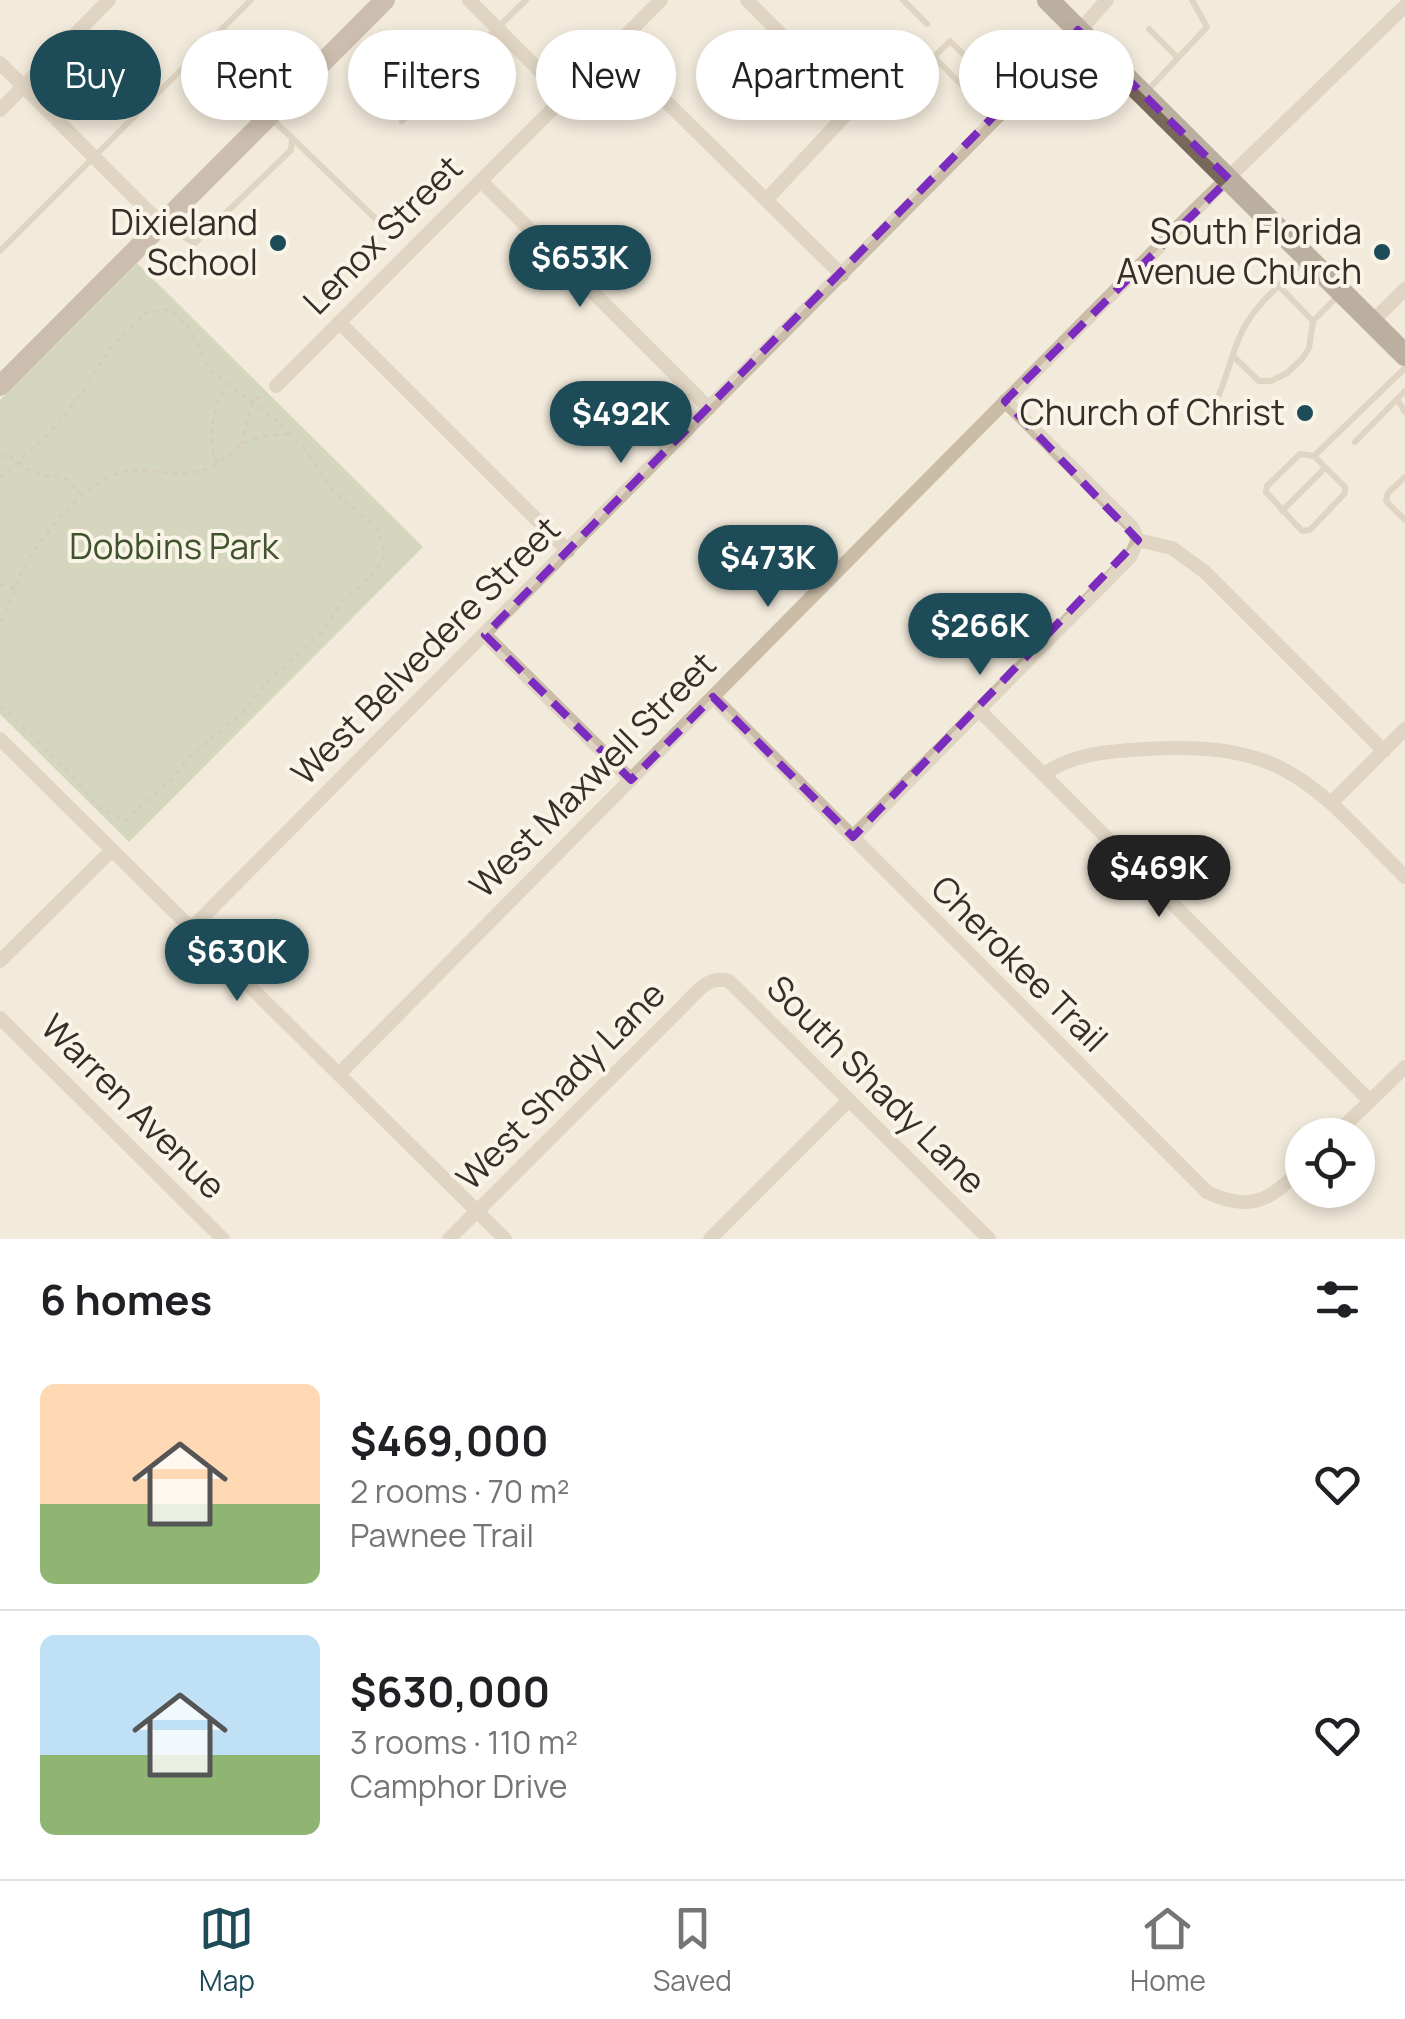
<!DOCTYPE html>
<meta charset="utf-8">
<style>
:root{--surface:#fff;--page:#f2f2f2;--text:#202124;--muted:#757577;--line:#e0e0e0;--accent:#1d4b57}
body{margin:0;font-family:Manrope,sans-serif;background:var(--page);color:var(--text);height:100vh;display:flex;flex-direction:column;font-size:38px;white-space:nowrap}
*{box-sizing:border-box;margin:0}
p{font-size:32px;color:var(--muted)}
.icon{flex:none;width:55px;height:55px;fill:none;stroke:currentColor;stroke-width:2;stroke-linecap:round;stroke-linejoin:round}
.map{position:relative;height:1239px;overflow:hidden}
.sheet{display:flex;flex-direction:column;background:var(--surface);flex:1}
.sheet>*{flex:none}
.banner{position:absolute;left:30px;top:30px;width:1345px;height:90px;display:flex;gap:20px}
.tools{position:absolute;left:1285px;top:1118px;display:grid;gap:20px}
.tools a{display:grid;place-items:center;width:90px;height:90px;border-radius:50%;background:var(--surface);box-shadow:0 5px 15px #0003;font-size:50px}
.price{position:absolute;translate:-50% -85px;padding:0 22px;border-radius:35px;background:var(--accent);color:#fff;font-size:32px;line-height:65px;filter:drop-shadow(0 2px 5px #0008)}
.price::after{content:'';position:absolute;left:50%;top:60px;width:30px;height:22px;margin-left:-15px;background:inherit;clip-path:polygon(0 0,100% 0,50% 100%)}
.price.current{background:#222;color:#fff}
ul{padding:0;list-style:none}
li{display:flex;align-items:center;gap:30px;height:250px;padding:0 40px}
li+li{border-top:2px solid var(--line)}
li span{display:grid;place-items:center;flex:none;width:280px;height:200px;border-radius:15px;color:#555}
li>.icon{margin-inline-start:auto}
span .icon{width:120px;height:120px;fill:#fffc;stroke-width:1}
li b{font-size:42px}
h2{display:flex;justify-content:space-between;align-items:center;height:120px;padding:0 40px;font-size:42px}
.chip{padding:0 35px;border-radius:45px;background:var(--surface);box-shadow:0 5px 15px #0003;font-size:35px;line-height:90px}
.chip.current{background:var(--accent);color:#fff}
.menu{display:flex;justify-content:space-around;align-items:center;height:140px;border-top:2px solid var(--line);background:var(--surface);font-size:28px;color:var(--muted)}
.menu a{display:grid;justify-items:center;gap:5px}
.menu .current{color:var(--accent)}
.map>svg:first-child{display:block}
.green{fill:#afc09b}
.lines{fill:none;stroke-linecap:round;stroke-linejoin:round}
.path{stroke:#b5a691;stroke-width:2.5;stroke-dasharray:5 5;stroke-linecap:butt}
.lane{stroke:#cabca7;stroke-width:6}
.street{stroke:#cabca7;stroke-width:14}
.secondary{stroke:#9d8b78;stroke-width:20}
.primary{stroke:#786859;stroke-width:22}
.marked{fill:none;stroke:#7b2cbf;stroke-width:8;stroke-dasharray:20 12;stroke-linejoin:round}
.poi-dot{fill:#1d4b57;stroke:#f9f4e7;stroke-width:4}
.labels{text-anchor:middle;stroke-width:8;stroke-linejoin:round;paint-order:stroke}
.poi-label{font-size:35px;fill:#362e28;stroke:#f9f4e7;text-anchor:end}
.street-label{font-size:35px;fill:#362e28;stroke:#f9f4e7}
.park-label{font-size:35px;fill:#3f542c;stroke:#f9f4e7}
</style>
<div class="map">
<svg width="1405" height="1239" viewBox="0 0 1405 1239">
<rect width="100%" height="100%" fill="#f2eadb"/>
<polygon class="green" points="137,263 423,547 129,842 0,714 0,400"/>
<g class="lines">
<g class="path">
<polyline points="241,445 253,400 267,394"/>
<polyline points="0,456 9,456 34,473 67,479 81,494"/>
<path d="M217,463C206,441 213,406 226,386"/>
<polyline points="0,478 51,432 85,388 112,345 146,313 171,309 189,328 208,367 217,376 276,420 307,452 331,489 370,522 379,532 385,554 377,570 340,604 320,634 270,679 241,714 190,756 170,781 124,821 99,808 63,766 0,705"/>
<polyline points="0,584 15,589"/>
<path d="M0,622C12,604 15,584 25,566C41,537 83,485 116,474C143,465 172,478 200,471C220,466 228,453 245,443C258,436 276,434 290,434"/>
</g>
<g class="lane">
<polyline points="903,0 927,24"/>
<polyline points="1149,29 1178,58"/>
<polyline points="1148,90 1207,27 1192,0"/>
<polyline points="995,119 934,57 950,41 1011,102"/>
<polyline points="402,121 526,0"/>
<polyline points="293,139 378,221"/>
<polyline points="166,227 195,243 291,150 292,138 271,118"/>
<polyline points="0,251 251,0"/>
<polyline points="1279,286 1313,321"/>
<polyline points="1233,356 1259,381 1271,381 1287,373 1302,359 1309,348 1313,321 1339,295"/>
<polyline points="1397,399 1405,412"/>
<path d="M1211,411C1225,387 1229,361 1240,336C1252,307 1281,284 1303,262"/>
<polyline points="1355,442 1405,391"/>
<polygon points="1300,454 1314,456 1345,487 1345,493 1310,530 1302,531 1266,492 1267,486"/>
<polyline points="1314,456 1405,368"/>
<polyline points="1405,477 1388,493 1386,501 1405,520"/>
<polyline points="1282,511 1325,468"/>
</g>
<g class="street">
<polyline points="469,0 565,96"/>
<polyline points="747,0 853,107 766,200"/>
<polyline points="613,49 842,275"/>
<polyline points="0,63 161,224"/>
<polyline points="0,110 109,0"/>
<polyline points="481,181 709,408"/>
<polyline points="339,322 568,551"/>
<polyline points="1372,322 1405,289"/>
<polyline points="276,386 661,0"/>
<polyline points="1005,401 1131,526 1138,540"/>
<polyline points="1138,540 1172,548 1205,572 1384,751"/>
<polyline points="485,635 631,780"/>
<path d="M713,697L1207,1192C1250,1213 1271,1200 1302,1168"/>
<polyline points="979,710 1369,1100"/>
<polyline points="0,739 505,1239"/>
<path d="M1044,774C1074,753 1111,751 1147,749C1287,740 1314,786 1405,877"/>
<polyline points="1332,802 1405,729"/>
<polyline points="853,837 1130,557 1138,540"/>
<polyline points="192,928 1044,70 1107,0"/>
<polyline points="0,961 112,850"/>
<polyline points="0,1018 223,1239"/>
<polyline points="339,1074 1194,211 1405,6"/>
<polyline points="1335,1135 1405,1067"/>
<path d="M449,1239L682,1007C696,993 707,975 729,981L989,1239"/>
<polyline points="710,1239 849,1100"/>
</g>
<polyline class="secondary" points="0,386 385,0"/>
<polyline class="primary" points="1048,0 1405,355"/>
</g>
<path d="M0 0H1405V1239H0ZM1078,30L1229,179L1005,401L1138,540L853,837L713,697L631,780L485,635Z" fill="#f2eadb" fill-opacity=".55" fill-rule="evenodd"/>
<path class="marked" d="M1078,30L1229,179L1005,401L1138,540L853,837L713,697L631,780L485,635Z"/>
<g class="poi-dot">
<circle cx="278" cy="243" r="10"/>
<circle cx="1382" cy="252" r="10"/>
<circle cx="1305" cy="413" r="10"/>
</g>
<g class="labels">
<g class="poi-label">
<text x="258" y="235">Dixieland<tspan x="258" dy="40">School</tspan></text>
<text x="1362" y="244">South Florida<tspan x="1362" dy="40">Avenue Church</tspan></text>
<text x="1285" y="425">Church of Christ</text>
</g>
<g class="street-label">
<text transform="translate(383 235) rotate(-45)" y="12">Lenox Street</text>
<text transform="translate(426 651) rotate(-45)" y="12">West Belvedere Street</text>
<text transform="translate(593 775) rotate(-45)" y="12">West Maxwell Street</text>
<text transform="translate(1019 964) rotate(45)" y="12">Cherokee Trail</text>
<text transform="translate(876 1085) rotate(45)" y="12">South Shady Lane</text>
<text transform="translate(561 1086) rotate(-45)" y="12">West Shady Lane</text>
<text transform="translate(133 1107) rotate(45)" y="12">Warren Avenue</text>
</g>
<g class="park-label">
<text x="174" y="559">Dobbins Park</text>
</g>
</g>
</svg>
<div class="tools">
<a><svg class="icon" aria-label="locate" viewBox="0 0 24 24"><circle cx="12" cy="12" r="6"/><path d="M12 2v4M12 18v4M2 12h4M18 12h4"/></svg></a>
</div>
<b class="price" style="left:580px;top:310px">$653K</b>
<b class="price" style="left:621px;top:466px">$492K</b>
<b class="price" style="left:768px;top:610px">$473K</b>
<b class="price" style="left:980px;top:678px">$266K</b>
<b class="price current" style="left:1159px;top:920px">$469K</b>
<b class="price" style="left:237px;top:1004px">$630K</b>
<div class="banner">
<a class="chip current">Buy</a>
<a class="chip">Rent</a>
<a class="chip">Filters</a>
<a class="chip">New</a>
<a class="chip">Apartment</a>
<a class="chip">House</a>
</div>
</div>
<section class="sheet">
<h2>6 homes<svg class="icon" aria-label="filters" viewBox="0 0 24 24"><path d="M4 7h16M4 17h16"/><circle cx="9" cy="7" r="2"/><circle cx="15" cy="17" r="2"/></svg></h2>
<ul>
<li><span style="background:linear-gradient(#ffd9b3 60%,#8fb573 0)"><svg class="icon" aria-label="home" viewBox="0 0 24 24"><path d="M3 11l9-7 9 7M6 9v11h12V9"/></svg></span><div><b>$469,000</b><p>2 rooms · 70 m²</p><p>Pawnee Trail</p></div><svg class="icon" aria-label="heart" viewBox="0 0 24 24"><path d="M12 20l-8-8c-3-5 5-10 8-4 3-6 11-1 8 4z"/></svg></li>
<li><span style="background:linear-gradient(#bfe0f5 60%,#8fb573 0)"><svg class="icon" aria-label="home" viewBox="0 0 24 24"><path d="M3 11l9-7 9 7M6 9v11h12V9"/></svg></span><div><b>$630,000</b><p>3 rooms · 110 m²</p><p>Camphor Drive</p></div><svg class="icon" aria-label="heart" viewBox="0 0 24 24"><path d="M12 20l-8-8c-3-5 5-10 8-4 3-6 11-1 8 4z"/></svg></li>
</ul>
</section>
<nav class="menu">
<a class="current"><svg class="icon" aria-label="map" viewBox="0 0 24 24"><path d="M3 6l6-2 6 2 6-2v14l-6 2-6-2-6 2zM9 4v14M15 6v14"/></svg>Map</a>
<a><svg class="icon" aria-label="saved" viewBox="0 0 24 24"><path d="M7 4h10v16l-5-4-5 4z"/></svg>Saved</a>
<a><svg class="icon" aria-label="home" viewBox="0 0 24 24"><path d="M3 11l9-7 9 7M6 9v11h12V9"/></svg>Home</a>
</nav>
